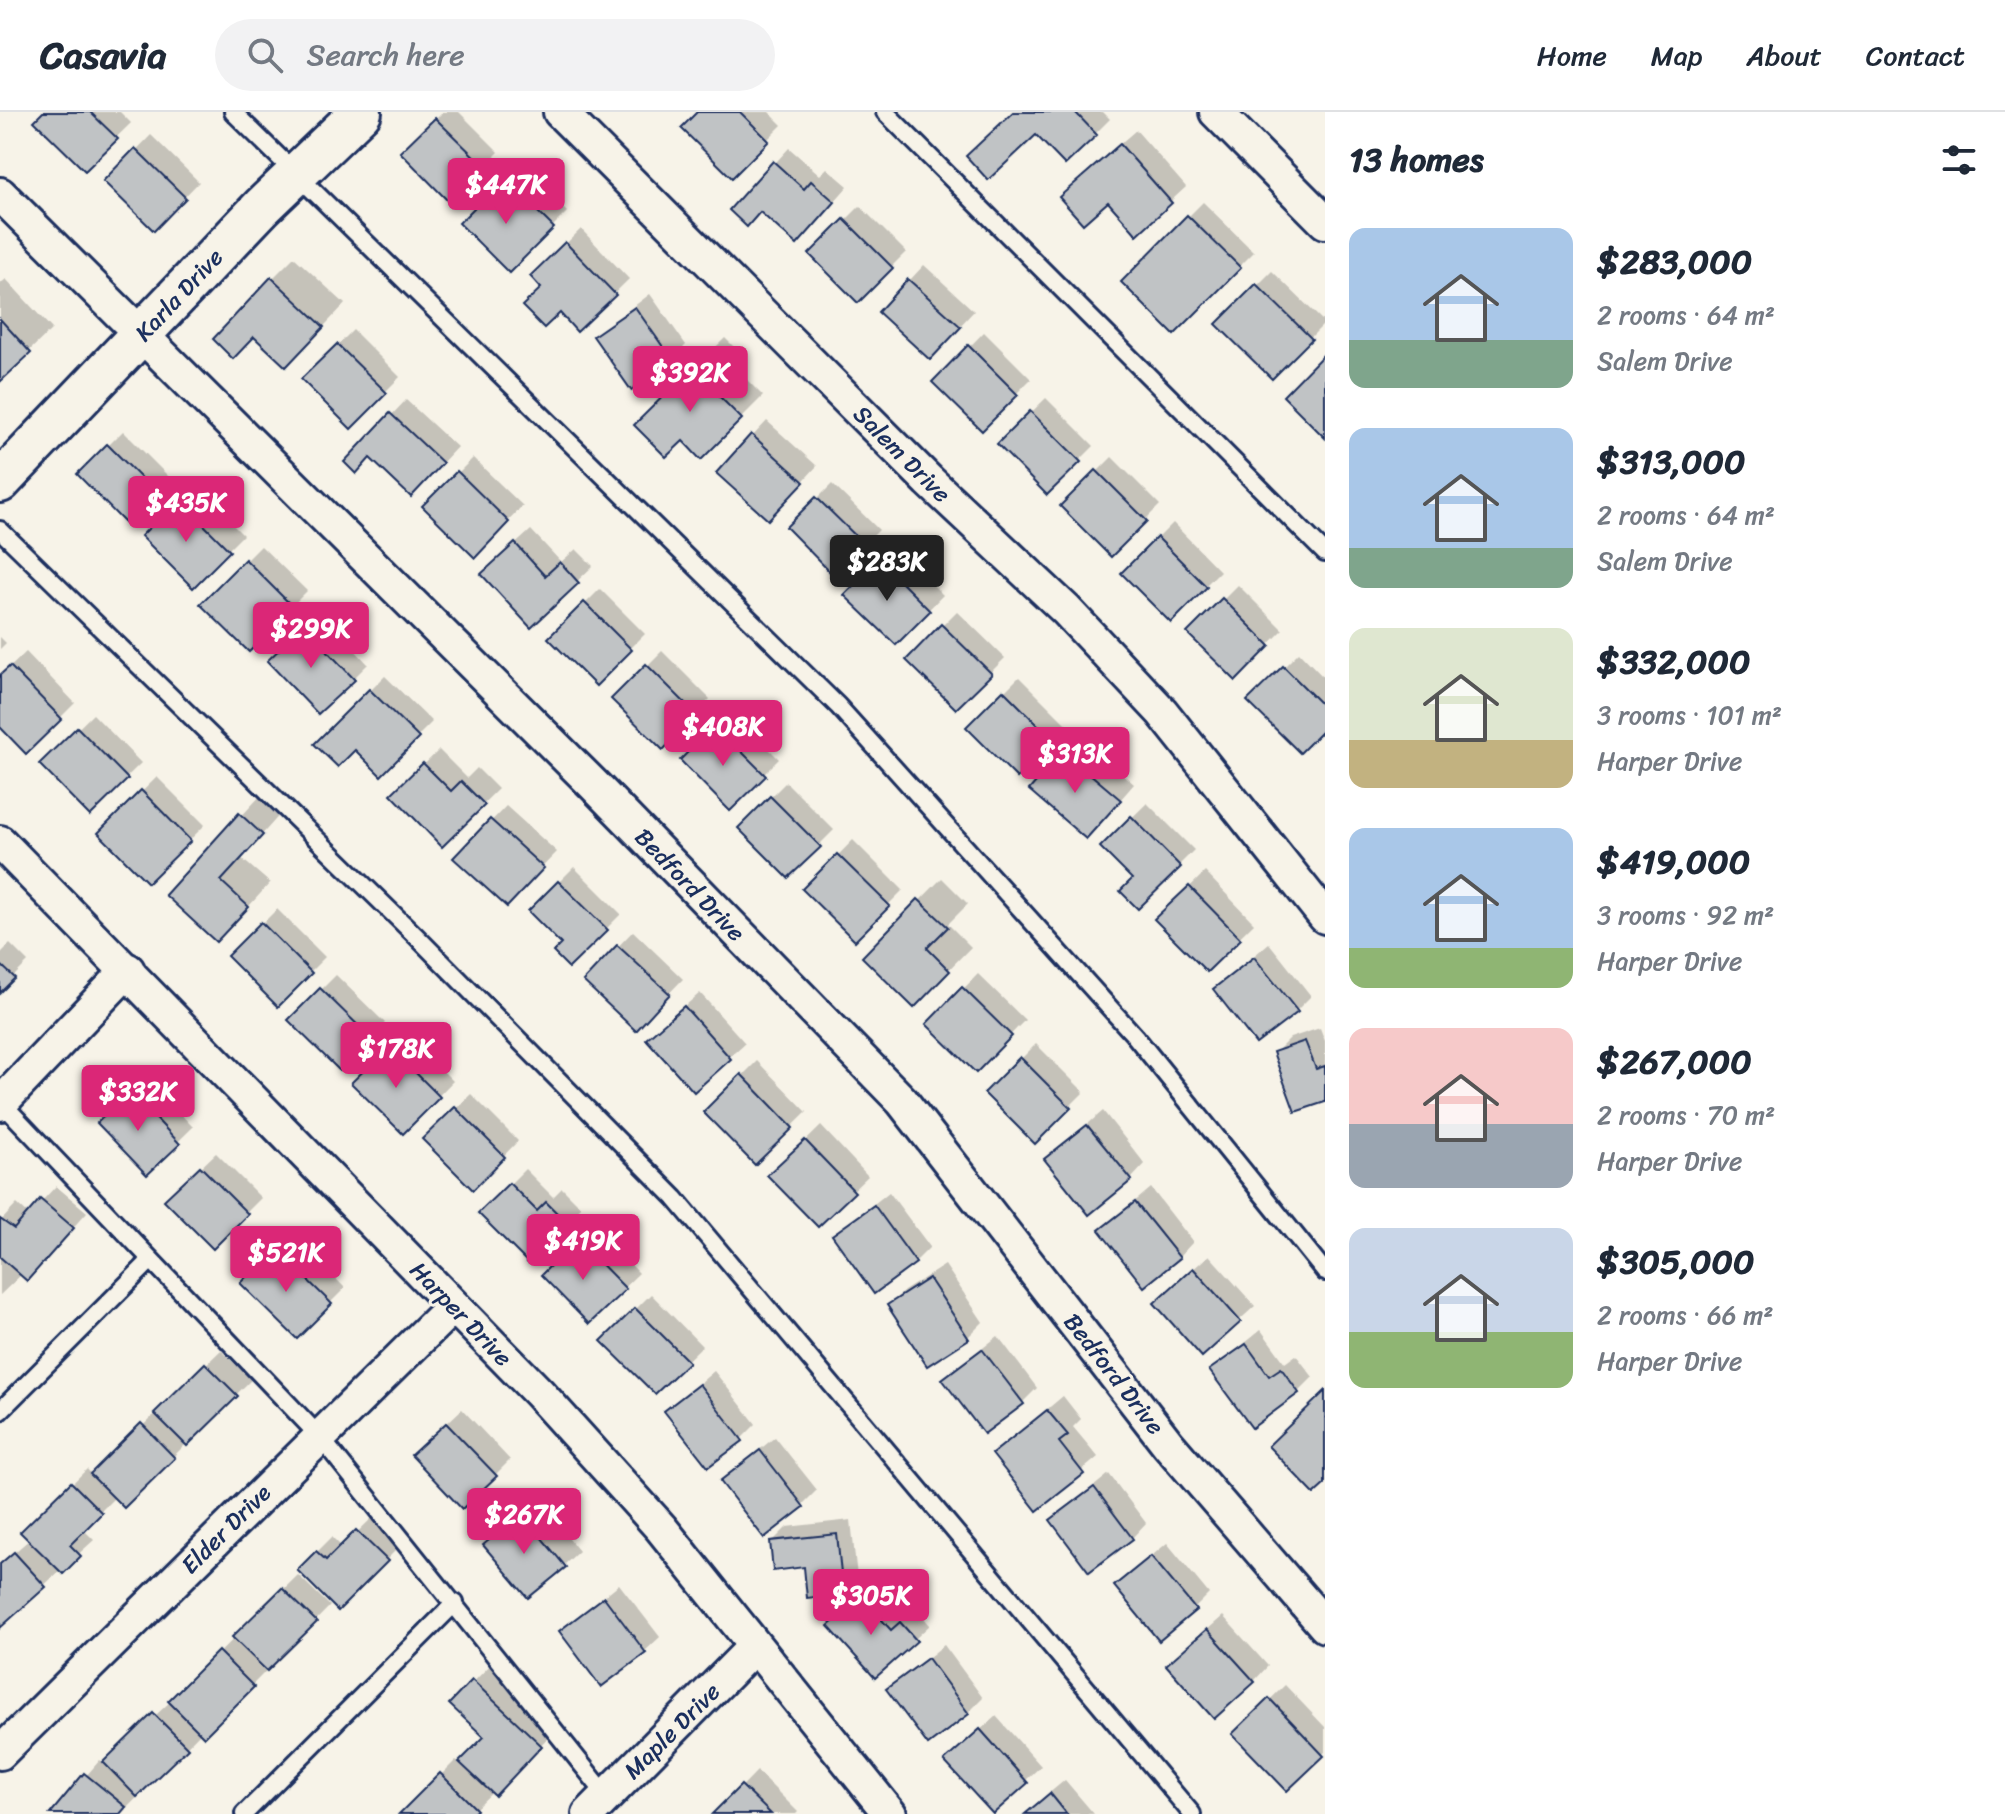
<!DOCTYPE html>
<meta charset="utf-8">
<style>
:root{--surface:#fff;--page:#f2f2f3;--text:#1f2937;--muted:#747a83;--line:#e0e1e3;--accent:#db2777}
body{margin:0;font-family:Sriracha,sans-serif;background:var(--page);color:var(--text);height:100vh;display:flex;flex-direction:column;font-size:30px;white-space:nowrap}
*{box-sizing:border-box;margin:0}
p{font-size:26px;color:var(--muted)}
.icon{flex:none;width:44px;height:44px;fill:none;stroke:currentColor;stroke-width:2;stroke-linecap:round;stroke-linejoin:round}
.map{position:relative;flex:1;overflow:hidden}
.side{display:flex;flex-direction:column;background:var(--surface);width:680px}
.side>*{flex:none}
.price{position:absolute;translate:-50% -68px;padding:0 18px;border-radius:8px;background:var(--accent);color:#fff;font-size:26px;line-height:52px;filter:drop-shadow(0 2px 4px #0008)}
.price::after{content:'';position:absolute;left:50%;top:48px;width:24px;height:18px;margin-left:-12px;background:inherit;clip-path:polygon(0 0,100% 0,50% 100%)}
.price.selected{background:#222;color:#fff}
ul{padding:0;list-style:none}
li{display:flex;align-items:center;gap:24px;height:200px;padding:0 24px}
li span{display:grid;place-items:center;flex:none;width:224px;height:160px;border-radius:16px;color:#555}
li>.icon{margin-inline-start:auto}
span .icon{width:96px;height:96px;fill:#fffc;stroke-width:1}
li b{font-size:34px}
h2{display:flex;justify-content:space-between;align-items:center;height:96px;padding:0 24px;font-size:34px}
header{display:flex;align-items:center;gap:48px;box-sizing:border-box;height:112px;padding:0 40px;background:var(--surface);border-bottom:2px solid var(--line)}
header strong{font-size:38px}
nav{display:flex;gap:44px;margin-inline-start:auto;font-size:28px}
.search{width:560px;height:72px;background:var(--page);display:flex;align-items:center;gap:20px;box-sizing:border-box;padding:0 28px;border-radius:44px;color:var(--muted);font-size:30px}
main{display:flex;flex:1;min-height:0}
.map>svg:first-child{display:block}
.shadow{fill:#0003}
.building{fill:#c0c3c5;stroke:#1b2f5e;stroke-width:2}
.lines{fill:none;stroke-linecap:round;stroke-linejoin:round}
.service-casing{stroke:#1b2f5e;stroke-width:22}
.minor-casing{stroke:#1b2f5e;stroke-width:38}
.tertiary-casing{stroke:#1b2f5e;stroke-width:46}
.service{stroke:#f7f3e8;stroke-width:16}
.minor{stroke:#f7f3e8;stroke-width:32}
.tertiary{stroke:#f7f3e8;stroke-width:40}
.labels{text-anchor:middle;stroke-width:6;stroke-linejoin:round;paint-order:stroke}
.street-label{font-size:24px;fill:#1b2f5e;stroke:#f7f3e8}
</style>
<header>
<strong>Casavia</strong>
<div class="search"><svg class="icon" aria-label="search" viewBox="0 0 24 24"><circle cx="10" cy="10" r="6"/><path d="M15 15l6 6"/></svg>Search here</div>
<nav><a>Home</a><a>Map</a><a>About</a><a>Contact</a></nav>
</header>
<main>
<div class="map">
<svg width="1325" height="1702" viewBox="0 0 1325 1702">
<rect width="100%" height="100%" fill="#f7f3e8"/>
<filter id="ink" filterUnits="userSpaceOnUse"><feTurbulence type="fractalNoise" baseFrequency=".0125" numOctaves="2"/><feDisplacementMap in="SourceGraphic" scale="16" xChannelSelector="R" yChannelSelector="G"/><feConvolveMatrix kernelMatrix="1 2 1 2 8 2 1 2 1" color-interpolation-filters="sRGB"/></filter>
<g filter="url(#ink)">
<g class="shadow">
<polygon points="46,0 120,0 131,11 85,56"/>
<polygon points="443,0 459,0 499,40 450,88 403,40"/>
<polygon points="700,0 769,0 782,13 732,63"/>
<polygon points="1014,0 1103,0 1110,7 1095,22 1037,20"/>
<polygon points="1136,18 1186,75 1137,120 1108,87 1076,70"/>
<polygon points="151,23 199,70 154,116 106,69"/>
<polygon points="789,36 820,63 827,56 848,74 811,116 760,98 732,98"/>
<polygon points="520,52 567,100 509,158 461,111"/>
<polygon points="1203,90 1254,140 1174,220 1123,170"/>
<polygon points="860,94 906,140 858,188 812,142"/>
<polygon points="581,117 629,167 578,217 533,164"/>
<polygon points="294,145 345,192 309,230 272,167"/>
<polygon points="924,153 974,199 944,231 880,200"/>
<polygon points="1272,159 1325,211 1272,264 1219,212"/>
<polygon points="6,167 52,217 0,267 0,172"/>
<polygon points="650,182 686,233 671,248 595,224"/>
<polygon points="353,218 400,265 351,314 304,267"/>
<polygon points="984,220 1031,267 982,316 935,270"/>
<polygon points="725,226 746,247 736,257 763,284 702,345 683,326 637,313"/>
<polygon points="1046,286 1094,334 1047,381 999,332"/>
<polygon points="406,288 457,335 426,368 371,344 347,350"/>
<polygon points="767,309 817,354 783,391 719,360"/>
<polygon points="123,319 170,366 127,410 80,362"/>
<polygon points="1112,345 1160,393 1111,442 1063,394"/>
<polygon points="473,346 523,394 475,443 425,394"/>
<polygon points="832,372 879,418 835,462 789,415"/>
<polygon points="194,374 243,423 193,473 144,424"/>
<polygon points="1173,411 1220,459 1171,508 1123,461"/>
<polygon points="531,418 561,450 576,437 593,454 531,513 498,448"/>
<polygon points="261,434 307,479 249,537 203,492"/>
<polygon points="895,435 943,483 896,531 847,482"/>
<polygon points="1238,473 1283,518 1236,566 1190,521"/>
<polygon points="600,477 645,522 596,571 551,526"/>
<polygon points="957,499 1005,546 956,595 908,548"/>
<polygon points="320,501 368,552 353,567 284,534"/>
<polygon points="0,525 6,531 0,537"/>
<polygon points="662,539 710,587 663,635 614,587"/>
<polygon points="26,540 75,591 26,640 0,612 0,565"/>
<polygon points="1299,540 1325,567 1325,613 1250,589"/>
<polygon points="385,564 432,610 381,661 355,635 317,632"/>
<polygon points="1019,565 1067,613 1017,663 969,615"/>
<polygon points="731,599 779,647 730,696 682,648"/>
<polygon points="93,602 141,651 90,701 42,652"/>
<polygon points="1079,625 1134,672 1101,710 1064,640"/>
<polygon points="439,638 467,666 477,656 498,677 442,732 394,682"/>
<polygon points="157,665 205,713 148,769 100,721"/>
<polygon points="786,670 834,718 788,764 740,716"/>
<polygon points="263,681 283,699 241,746 270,771 239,805 168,783"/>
<polygon points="1147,691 1194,738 1138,794 1134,767 1102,735"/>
<polygon points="506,694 557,740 506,792 456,746"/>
<polygon points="853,728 903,778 855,826 805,777"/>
<polygon points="574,755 621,802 569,854 564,832 530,799"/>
<polygon points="1205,760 1254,811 1207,857 1157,807"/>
<polygon points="942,766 968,792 948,812 971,835 914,893 864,845"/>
<polygon points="277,797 325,845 278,892 230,844"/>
<polygon points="633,819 683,867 650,901 585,869"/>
<polygon points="1269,831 1311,884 1296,899 1215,877"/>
<polygon points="10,832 28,850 0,878 0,842"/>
<polygon points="978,862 1025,908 976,958 929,912"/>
<polygon points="336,863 385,911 340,956 291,908"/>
<polygon points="700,881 745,931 694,977 664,912"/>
<polygon points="1320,916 1325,929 1325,987 1275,941 1290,926"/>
<polygon points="405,921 453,969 403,1020 354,971"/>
<polygon points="1036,932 1084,980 1035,1029 987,981"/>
<polygon points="757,949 807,1000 756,1050 706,1000"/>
<polygon points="146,966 193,1015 147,1060 114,996"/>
<polygon points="471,982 518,1029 473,1075 425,1027"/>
<polygon points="1103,999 1145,1052 1131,1067 1047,1047"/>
<polygon points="821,1014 868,1064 818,1112 770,1064"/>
<polygon points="216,1041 261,1086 213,1134 167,1088"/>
<polygon points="525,1057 553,1085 562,1076 581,1095 528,1148 481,1101"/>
<polygon points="56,1074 87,1100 41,1151 22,1162 0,1183 0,1110 17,1092 29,1103"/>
<polygon points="1151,1076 1193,1130 1179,1145 1101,1118"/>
<polygon points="889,1080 930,1135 915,1150 835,1123"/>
<polygon points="593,1114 639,1161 589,1209 544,1163"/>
<polygon points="292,1122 345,1176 297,1224 243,1171"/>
<polygon points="1209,1143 1255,1194 1202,1242 1171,1177"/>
<polygon points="945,1153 983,1210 968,1225 927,1252 889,1193 904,1179"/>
<polygon points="651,1182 702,1234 655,1280 604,1229"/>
<polygon points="1261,1218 1285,1251 1296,1243 1313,1265 1298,1280 1212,1258"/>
<polygon points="998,1224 1037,1276 1022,1291 944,1267"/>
<polygon points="221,1238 251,1268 124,1393 115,1385 83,1417 94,1428 0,1513 0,1453 30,1427 23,1420 87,1357 92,1363"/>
<polygon points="714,1259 756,1312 741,1327 667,1299"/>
<polygon points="1063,1284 1081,1307 1073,1315 1098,1345 1037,1396 994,1342"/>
<polygon points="462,1297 510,1348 495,1363 428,1329"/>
<polygon points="775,1325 817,1378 802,1393 722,1369"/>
<polygon points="1109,1362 1146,1411 1132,1426 1052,1408"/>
<polygon points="537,1388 579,1439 564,1453 486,1433"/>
<polygon points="373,1405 401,1433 338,1496 299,1458 332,1425 342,1435"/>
<polygon points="851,1408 857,1465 842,1480 772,1430 787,1415"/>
<polygon points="1167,1431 1209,1482 1194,1497 1116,1474"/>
<polygon points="298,1463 330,1494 204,1622 201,1620 121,1702 53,1702 100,1648 104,1651 171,1589"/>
<polygon points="877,1471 907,1505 916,1497 930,1513 875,1564 846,1499"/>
<polygon points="619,1472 660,1525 645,1539 561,1519"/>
<polygon points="1223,1504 1268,1554 1254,1569 1183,1539"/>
<polygon points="944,1533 983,1586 968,1601 889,1577"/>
<polygon points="496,1547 563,1611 470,1702 402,1702 456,1648 461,1652 487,1625 452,1592"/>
<polygon points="1285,1573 1325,1615 1325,1640 1287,1676 1235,1622"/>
<polygon points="996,1604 1041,1654 992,1700 961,1635"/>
<polygon points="757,1659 798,1700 796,1702 715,1702"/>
<polygon points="1065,1668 1094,1702 1024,1702"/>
</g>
<g class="building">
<polygon points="43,0 90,0 118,27 85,59 34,9"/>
<polygon points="697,0 740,0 769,29 732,66 681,16"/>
<polygon points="1013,0 1075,0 1097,23 1065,53 1036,23 988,68 966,44"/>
<polygon points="435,6 486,56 450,91 400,40"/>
<polygon points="1120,32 1172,91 1137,123 1108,90 1083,112 1059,85"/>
<polygon points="135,36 186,86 154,119 103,69"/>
<polygon points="773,49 804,77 811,69 835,90 797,133 760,100 747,115 729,98"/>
<polygon points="504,66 554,116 509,161 459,111"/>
<polygon points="1187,103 1241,156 1174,223 1121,170"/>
<polygon points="844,107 893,156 858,191 809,142"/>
<polygon points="565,130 616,183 577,220 560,201 544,216 522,194 541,176 530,164"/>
<polygon points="271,165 324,215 286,255 254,225 233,247 213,227"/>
<polygon points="908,167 961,215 930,248 878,200"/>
<polygon points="1256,172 1312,227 1272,267 1216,212"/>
<polygon points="635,195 673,249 631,278 593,224"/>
<polygon points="0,207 31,241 0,270"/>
<polygon points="337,232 387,281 351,317 301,267"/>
<polygon points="968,233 1018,283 982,319 932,270"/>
<polygon points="1325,241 1325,326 1283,284"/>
<polygon points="701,247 725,271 715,280 742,307 701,348 683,329 666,345 634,313"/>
<polygon points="1030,299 1081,350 1047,383 997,332"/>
<polygon points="390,301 443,351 411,385 370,346 356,362 344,350"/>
<polygon points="751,322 804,370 768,408 716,361"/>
<polygon points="107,332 157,382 127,413 77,362"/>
<polygon points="1096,358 1147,409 1111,445 1060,394"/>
<polygon points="457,359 509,410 475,446 422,394"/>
<polygon points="816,385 866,434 835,465 786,415"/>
<polygon points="178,387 230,439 193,476 141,424"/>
<polygon points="1157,425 1207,475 1171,511 1121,461"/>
<polygon points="515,431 545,464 560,450 579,471 531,516 481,462"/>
<polygon points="245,447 294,496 249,540 200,492"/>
<polygon points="879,448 930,499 896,533 844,483"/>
<polygon points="1222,486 1270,534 1236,569 1187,521"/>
<polygon points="584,490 632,538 596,574 548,526"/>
<polygon points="941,512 992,562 956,597 906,548"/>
<polygon points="304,514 355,568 318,602 267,549"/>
<polygon points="646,552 697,603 663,638 611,587"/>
<polygon points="10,554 62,607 26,642 0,615 0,563"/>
<polygon points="1283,554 1325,596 1325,616 1300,641 1247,589"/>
<polygon points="369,577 419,626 381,664 355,638 338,655 314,632"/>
<polygon points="1003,578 1054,629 1017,666 966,615"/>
<polygon points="715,613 766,664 730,699 680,648"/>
<polygon points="77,615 128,667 90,704 39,652"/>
<polygon points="1063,639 1121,688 1086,727 1029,678"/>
<polygon points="423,651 451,679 461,669 485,693 442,735 391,682"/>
<polygon points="141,678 191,729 148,771 98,721"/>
<polygon points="770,684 821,735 788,766 738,716"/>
<polygon points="239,701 263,723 221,769 249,795 216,830 165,783"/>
<polygon points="1131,704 1181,755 1138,797 1120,779 1132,767 1100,735"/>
<polygon points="490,707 544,756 507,795 453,746"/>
<polygon points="837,742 890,794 855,829 802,777"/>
<polygon points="558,769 608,818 569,856 553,840 561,832 528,799"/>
<polygon points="1189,774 1241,827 1207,860 1154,807"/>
<polygon points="918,787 948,815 927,836 950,859 914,896 862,845"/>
<polygon points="261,810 312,861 278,895 227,844"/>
<polygon points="617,833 670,882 636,919 583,869"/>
<polygon points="1254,845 1298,900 1256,932 1213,877"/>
<polygon points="0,852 15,866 0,881"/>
<polygon points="962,875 1012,924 976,961 926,912"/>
<polygon points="320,876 372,927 340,959 288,908"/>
<polygon points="684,894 731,947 694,980 646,927"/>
<polygon points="1305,929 1316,957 1325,954 1325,990 1295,1000 1273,940"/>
<polygon points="389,934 440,985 403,1022 351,971"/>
<polygon points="1020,945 1071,996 1035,1032 984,981"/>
<polygon points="741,962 793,1016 755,1053 703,1000"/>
<polygon points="130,979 180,1032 147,1063 97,1011"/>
<polygon points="455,995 505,1045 473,1078 422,1027"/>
<polygon points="1087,1013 1132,1068 1089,1103 1044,1047"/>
<polygon points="805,1028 855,1080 818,1115 767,1063"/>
<polygon points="200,1054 248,1102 213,1137 164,1088"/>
<polygon points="509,1071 537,1099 546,1090 567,1111 528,1151 478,1101"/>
<polygon points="40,1087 74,1116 27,1169 0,1145 0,1107 14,1117"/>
<polygon points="1135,1090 1180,1146 1144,1175 1099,1118"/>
<polygon points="874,1093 916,1151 874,1182 832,1123"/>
<polygon points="577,1127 626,1177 589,1212 541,1163"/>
<polygon points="275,1136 332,1192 297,1227 240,1171"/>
<polygon points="1193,1156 1241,1210 1202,1245 1154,1191"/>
<polygon points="929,1166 969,1227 927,1254 887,1193"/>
<polygon points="635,1196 689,1250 655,1282 601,1229"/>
<polygon points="1246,1232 1269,1264 1281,1256 1299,1281 1252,1316 1209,1258"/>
<polygon points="982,1237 1024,1292 984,1322 942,1267"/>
<polygon points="205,1251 238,1284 187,1334 154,1301"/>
<polygon points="699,1272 743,1329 708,1355 664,1299"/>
<polygon points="1325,1279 1325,1372 1314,1382 1268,1334"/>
<polygon points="1047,1298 1068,1323 1059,1330 1084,1362 1037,1399 992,1342"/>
<polygon points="141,1311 175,1346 124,1396 90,1362"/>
<polygon points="446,1311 497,1364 462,1397 411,1343"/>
<polygon points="760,1338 804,1395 764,1426 720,1369"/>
<polygon points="71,1370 102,1401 70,1433 81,1444 63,1462 20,1420"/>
<polygon points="1094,1375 1133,1427 1089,1460 1050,1408"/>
<polygon points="521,1401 566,1455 528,1486 483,1433"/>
<polygon points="356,1418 388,1449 338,1499 297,1458 316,1439 326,1448"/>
<polygon points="837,1422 843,1482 807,1486 804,1455 773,1459 770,1429"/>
<polygon points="14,1440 46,1475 0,1516 0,1452"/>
<polygon points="1151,1444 1196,1498 1159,1529 1114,1474"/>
<polygon points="282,1476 317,1510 267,1559 232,1525"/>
<polygon points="604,1485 646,1541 601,1575 559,1519"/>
<polygon points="861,1485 891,1518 900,1510 917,1529 875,1566 828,1514"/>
<polygon points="1207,1517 1255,1570 1214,1607 1166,1553"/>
<polygon points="218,1539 254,1575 204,1625 168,1589"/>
<polygon points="928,1546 969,1602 928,1633 886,1577"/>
<polygon points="472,1568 542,1634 495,1684 459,1650 484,1625 449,1592"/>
<polygon points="1269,1586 1324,1644 1287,1679 1232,1622"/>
<polygon points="153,1601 188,1636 137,1685 103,1650"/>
<polygon points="980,1617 1028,1671 993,1702 944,1649"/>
<polygon points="84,1661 126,1695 120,1702 50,1702"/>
<polygon points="440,1661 477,1698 472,1702 399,1702"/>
<polygon points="741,1673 771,1702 712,1702"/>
<polygon points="1050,1681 1067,1702 1025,1702"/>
</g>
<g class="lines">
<defs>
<g id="service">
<polyline points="233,0 838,594 1135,924 1325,1160"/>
<polyline points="885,0 1325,441"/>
<polyline points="0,418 416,824 675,1086 1192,1702"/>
<polyline points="0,989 320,1325 607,1684"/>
<polyline points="0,1299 151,1148"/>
<polyline points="244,1702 455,1491"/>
</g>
<g id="minor">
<polyline points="560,0 929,369 1066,498 1162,600 1325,805"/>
<polyline points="1216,0 1325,110"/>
<polyline points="0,82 593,672 902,989 1168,1332 1325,1514"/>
<polyline points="0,730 539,1281 661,1416 890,1702"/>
<polyline points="0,992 128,858"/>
<polyline points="0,1641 453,1194"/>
<polyline points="589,1702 754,1535"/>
</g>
<polyline id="tertiary" points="0,370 262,95 361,0"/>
</defs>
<use href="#service" class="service-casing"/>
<use href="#minor" class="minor-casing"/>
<use href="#tertiary" class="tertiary-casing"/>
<use href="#service" class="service"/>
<use href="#minor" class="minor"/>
<use href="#tertiary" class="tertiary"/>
</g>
</g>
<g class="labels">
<g class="street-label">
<text transform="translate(179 183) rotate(-47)" y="8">Karla Drive</text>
<text transform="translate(902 342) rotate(45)" y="8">Salem Drive</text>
<text transform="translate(690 773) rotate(46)" y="8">Bedford Drive</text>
<text transform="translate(461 1202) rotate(46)" y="8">Harper Drive</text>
<text transform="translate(1114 1262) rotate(52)" y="8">Bedford Drive</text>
<text transform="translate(226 1417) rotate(-45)" y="8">Elder Drive</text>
<text transform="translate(672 1619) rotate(-45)" y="8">Maple Drive</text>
</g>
</g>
</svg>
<b class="price" style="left:506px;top:114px">$447K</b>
<b class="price" style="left:690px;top:302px">$392K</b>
<b class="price" style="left:186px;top:432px">$435K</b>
<b class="price selected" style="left:887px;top:491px">$283K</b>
<b class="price" style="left:311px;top:558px">$299K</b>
<b class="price" style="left:723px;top:656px">$408K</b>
<b class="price" style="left:1075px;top:683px">$313K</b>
<b class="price" style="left:396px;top:978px">$178K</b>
<b class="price" style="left:138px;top:1021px">$332K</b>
<b class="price" style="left:583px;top:1170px">$419K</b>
<b class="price" style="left:286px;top:1182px">$521K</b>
<b class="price" style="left:524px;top:1444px">$267K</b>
<b class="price" style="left:871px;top:1525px">$305K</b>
</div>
<section class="side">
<h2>13 homes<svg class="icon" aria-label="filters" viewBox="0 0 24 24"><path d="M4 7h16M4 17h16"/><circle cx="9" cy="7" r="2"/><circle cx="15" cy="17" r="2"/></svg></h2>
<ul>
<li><span style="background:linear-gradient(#a9c7e8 70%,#7fa58c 0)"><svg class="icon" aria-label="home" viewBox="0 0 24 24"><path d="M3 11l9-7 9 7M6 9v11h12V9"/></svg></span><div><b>$283,000</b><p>2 rooms · 64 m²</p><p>Salem Drive</p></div></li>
<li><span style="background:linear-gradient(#a9c7e8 75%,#7fa58c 0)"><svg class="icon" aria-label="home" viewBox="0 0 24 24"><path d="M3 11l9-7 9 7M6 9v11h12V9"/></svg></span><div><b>$313,000</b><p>2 rooms · 64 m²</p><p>Salem Drive</p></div></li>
<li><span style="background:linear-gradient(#dfe7d0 70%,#c2b280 0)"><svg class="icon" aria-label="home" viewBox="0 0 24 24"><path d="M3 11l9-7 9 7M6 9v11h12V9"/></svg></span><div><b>$332,000</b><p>3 rooms · 101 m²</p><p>Harper Drive</p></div></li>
<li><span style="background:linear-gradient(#a9c7e8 75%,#8fb573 0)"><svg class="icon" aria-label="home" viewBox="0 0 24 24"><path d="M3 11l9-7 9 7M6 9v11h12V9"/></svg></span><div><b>$419,000</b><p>3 rooms · 92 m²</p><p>Harper Drive</p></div></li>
<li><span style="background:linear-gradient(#f6c9c9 60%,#9aa5b1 0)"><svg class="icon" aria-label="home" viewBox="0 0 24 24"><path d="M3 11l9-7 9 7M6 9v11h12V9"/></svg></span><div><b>$267,000</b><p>2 rooms · 70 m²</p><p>Harper Drive</p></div></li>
<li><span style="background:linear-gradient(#c9d6e8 65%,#8fb573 0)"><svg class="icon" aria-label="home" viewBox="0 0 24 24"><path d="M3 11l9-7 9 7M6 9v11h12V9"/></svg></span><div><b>$305,000</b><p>2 rooms · 66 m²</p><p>Harper Drive</p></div></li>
</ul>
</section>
</main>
